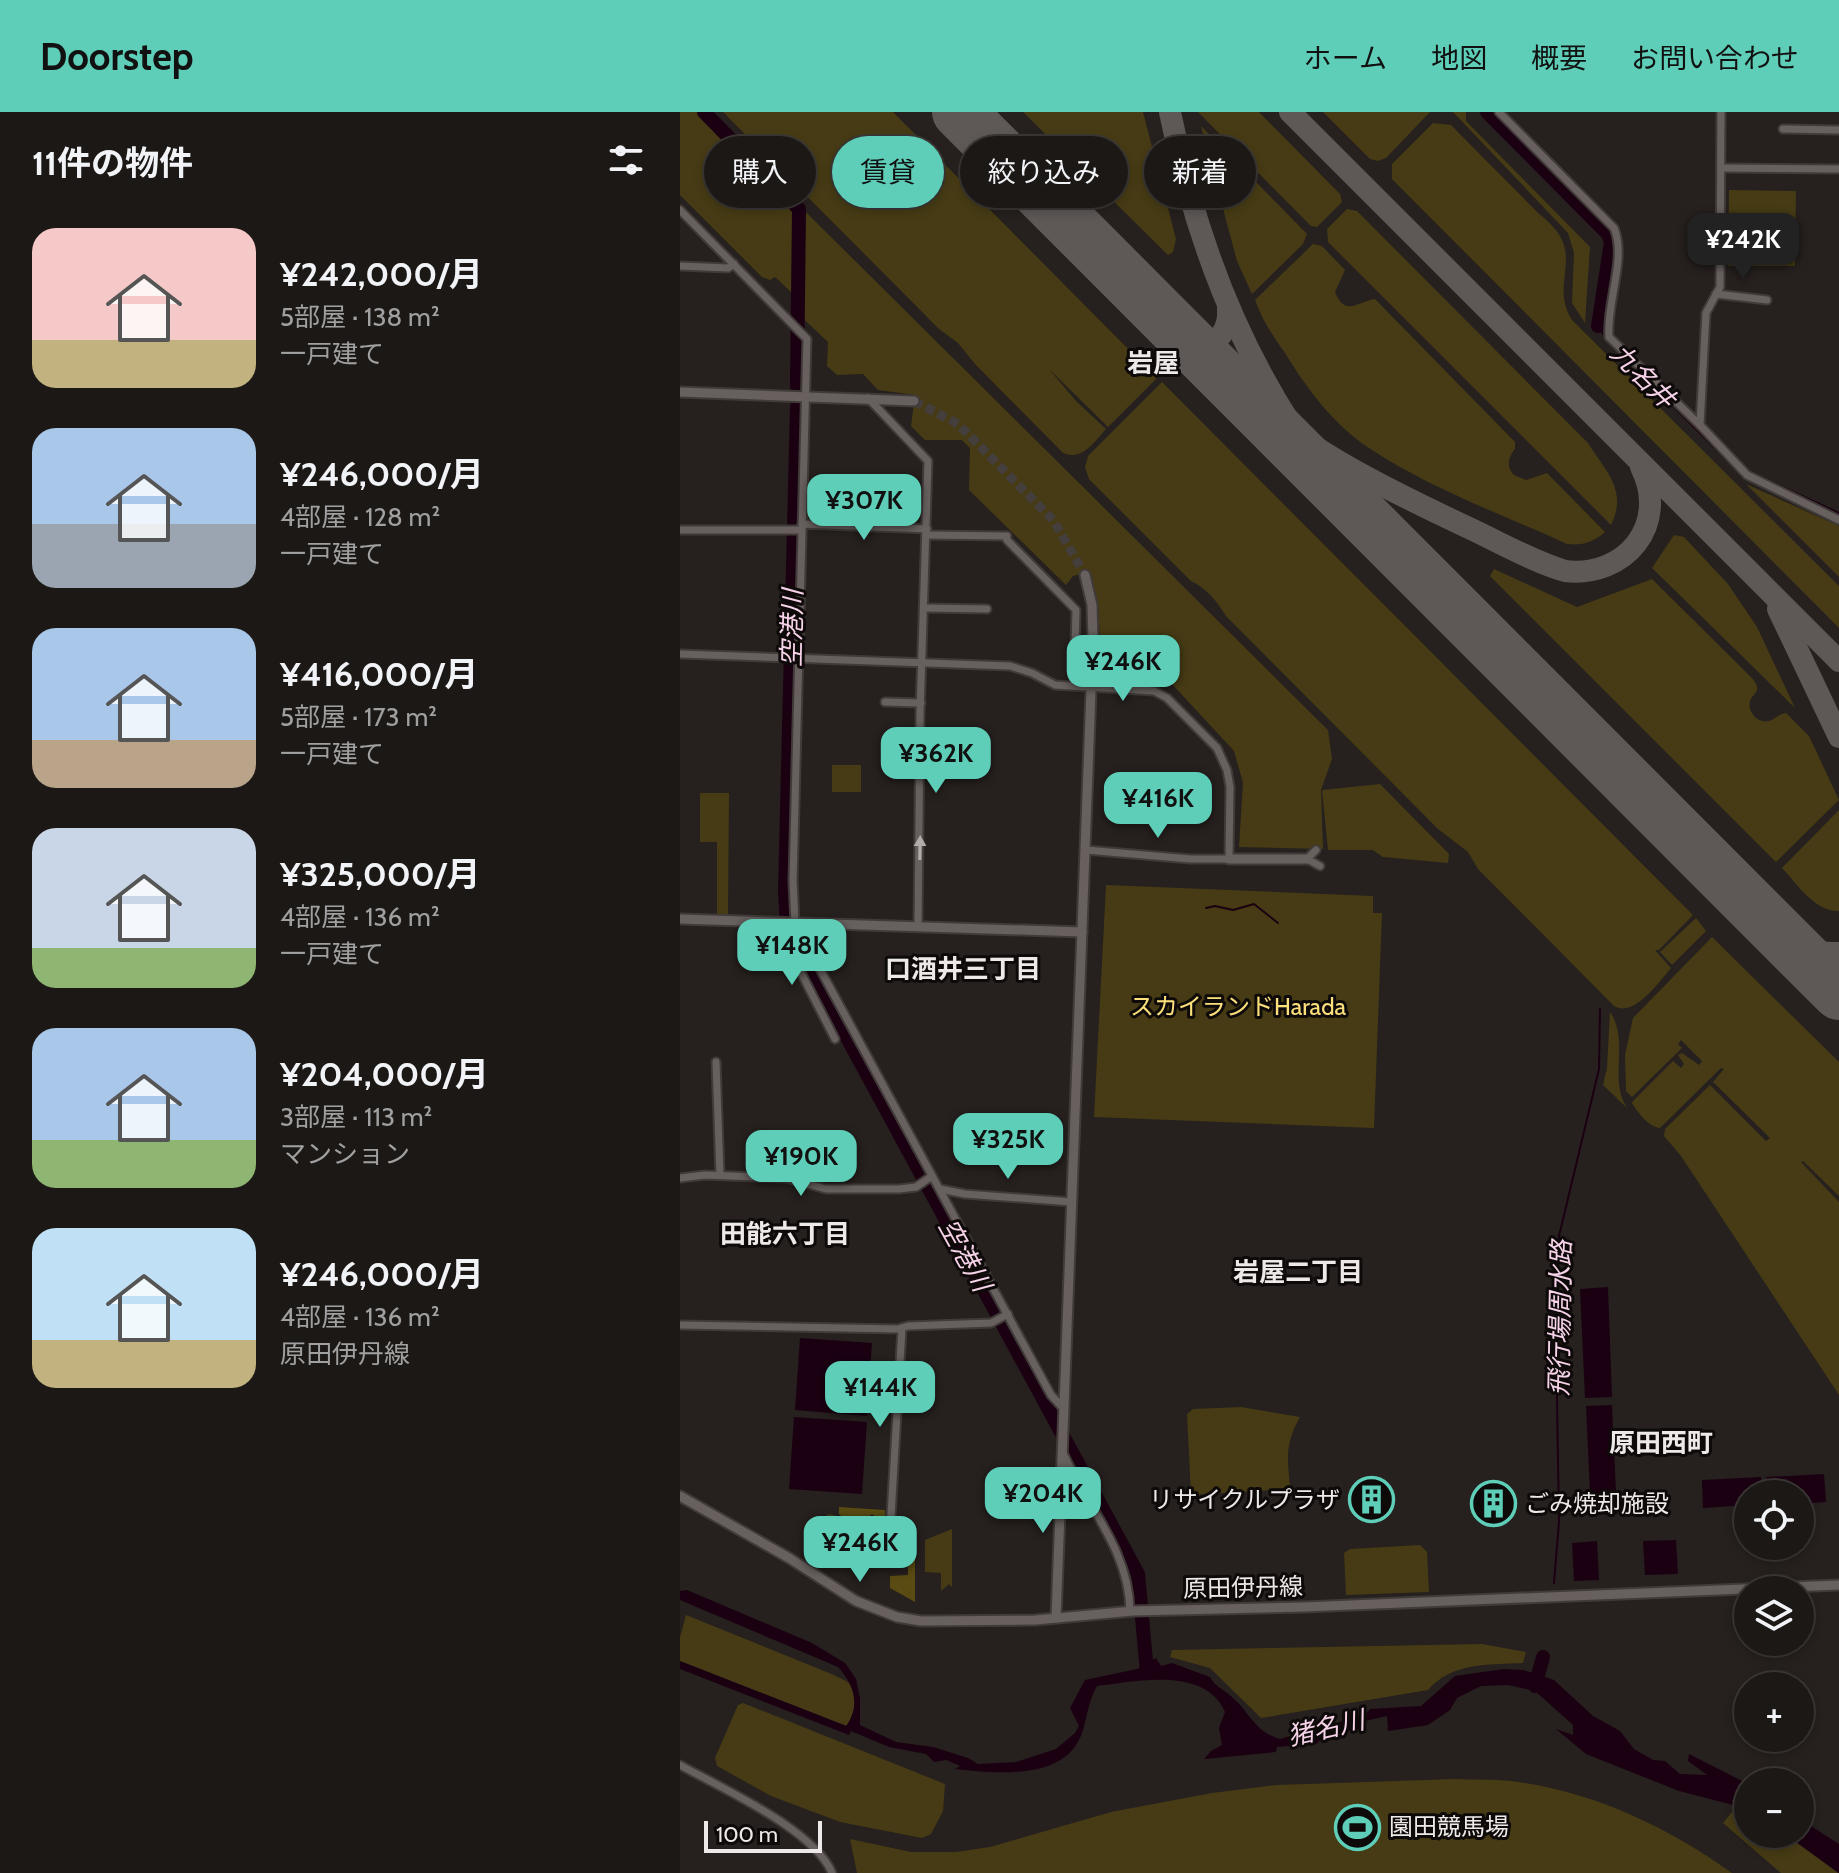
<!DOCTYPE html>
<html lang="ja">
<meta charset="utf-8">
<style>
:root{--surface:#1c1816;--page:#292523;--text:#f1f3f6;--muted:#a0a0a1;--line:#3a3735;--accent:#5eceb8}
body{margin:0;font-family:Cabin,"Noto Sans JP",sans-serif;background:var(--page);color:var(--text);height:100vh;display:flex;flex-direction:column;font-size:30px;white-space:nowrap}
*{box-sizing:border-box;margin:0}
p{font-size:26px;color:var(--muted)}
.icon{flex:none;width:44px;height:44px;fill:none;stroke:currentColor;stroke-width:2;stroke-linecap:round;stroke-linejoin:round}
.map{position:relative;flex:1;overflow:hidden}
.panel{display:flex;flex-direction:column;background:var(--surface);width:680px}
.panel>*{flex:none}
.hud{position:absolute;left:24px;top:24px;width:760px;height:72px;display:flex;gap:16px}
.tools{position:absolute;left:1054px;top:1368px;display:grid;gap:16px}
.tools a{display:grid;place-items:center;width:80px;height:80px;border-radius:50%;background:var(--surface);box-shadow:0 4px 12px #0003,0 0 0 2px var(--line);font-size:40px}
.scale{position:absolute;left:24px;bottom:20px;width:118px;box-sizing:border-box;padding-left:8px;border:4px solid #ede9e8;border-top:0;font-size:22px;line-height:28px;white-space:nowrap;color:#ede9e8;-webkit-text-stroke:6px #0d0a09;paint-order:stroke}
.price{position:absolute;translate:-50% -68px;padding:0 18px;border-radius:16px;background:var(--accent);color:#111;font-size:26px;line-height:52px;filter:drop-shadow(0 2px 4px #0008)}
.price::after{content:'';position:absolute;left:50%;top:48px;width:24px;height:18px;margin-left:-12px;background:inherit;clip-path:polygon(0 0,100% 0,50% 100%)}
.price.on{background:#222;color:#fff}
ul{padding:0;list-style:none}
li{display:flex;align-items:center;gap:24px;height:200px;padding:0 32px}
li span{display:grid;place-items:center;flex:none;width:224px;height:160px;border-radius:24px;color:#555}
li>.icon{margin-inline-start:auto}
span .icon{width:96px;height:96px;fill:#fffc;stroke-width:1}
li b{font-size:34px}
h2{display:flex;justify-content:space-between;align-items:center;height:96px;padding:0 32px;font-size:34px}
.chip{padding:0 28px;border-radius:36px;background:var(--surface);box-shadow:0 4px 12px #0003,0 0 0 2px var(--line);font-size:28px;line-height:72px}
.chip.on{background:var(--accent);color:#111}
header{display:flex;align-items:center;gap:48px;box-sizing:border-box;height:112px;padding:0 40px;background:var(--accent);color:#111}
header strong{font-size:38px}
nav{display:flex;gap:44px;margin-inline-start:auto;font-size:28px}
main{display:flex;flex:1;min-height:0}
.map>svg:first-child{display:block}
.green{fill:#463b14}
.forest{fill:#5a4b12}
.water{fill:#1b0012}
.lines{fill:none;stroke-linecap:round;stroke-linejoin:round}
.stream{stroke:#1b0012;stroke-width:2}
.river{stroke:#1b0012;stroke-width:14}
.taxiway{stroke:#5e5857;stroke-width:22}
.runway{stroke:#5e5857;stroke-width:54}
.tertiary-tunnel{stroke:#443e3c;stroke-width:9;stroke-dasharray:9 4.5;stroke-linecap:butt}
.minor-casing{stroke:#403b39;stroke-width:11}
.tertiary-casing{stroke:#403b39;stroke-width:13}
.minor{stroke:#67605e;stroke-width:7}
.tertiary{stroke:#67605e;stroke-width:9}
.oneway{fill:#b1abaa}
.labels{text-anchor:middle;stroke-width:6;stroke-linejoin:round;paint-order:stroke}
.park-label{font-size:24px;fill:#fce07b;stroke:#0d0a09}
.poi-label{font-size:24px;fill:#ede9e8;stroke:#0d0a09;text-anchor:start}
.street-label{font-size:24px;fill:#ede9e8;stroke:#0d0a09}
.neighbourhood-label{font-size:26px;font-weight:bold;fill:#ede9e8;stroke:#0d0a09}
.water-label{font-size:26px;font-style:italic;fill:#f7d3e9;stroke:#0d0a09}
</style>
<header>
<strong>Doorstep</strong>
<nav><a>ホーム</a><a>地図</a><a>概要</a><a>お問い合わせ</a></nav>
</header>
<main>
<section class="panel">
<h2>11件の物件<svg class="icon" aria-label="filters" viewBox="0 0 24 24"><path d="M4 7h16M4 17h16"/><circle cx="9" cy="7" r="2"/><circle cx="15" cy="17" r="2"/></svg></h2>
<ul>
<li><span style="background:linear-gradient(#f6c9c9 70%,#c2b280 0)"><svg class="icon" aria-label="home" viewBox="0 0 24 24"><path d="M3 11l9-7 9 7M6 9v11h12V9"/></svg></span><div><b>¥242,000/月</b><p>5部屋 · 138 m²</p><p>一戸建て</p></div></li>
<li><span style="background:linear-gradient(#a9c7e8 60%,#9aa5b1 0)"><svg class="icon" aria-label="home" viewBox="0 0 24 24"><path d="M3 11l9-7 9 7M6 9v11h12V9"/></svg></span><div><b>¥246,000/月</b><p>4部屋 · 128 m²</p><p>一戸建て</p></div></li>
<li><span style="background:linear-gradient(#a9c7e8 70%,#b9a48a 0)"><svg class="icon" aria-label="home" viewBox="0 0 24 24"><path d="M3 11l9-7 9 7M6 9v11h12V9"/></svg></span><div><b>¥416,000/月</b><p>5部屋 · 173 m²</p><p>一戸建て</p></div></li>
<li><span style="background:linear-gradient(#c9d6e8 75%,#8fb573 0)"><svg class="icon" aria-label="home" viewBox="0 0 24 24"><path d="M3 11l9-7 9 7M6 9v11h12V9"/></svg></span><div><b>¥325,000/月</b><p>4部屋 · 136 m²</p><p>一戸建て</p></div></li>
<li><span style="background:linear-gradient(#a9c7e8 70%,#8fb573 0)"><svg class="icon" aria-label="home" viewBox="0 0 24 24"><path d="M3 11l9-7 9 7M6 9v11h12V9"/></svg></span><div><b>¥204,000/月</b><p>3部屋 · 113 m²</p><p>マンション</p></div></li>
<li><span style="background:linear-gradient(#bfe0f5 70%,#c2b280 0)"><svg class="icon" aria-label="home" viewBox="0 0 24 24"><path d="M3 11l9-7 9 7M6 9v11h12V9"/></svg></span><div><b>¥246,000/月</b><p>4部屋 · 136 m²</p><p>原田伊丹線</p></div></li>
</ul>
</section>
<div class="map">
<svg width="1159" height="1761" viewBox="0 0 1159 1761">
<rect width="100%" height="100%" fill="#26201e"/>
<g class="green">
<polygon points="0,0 25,0 648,618 652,647 641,678 643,737 559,735 563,671 554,639 491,571 452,557 420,531 418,490 410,460 393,464 386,473 289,378 290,336 282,328 245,328 231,314 235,283 198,278 183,262 157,263 147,254 148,230 113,197 113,182 95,165 90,168 82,165 0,83"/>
<path d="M43,0H213L477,266L428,315L369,257L396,289L426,317C414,330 403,349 383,341L295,252L278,231L259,217Z"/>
<polygon points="343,0 463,0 496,127 493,140 488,143"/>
<polygon points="518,0 579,0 660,82 662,90 637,115 631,114"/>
<polygon points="643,0 750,0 706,46 698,49 690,47"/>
<polygon points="773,0 786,0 786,9 910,135 905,211 892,191 894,141 888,121"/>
<path d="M753,11L771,13L859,102C911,141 867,168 892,208L1159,474V516L712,67V52Z"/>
<polygon points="521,14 627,122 623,132 572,182 557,149"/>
<polygon points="1049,78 1116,79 1115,154 1048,154"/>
<path d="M667,97L677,99L908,331C926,360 948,378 931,413L648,130L647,117Z"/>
<path d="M633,132L642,134L665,158L655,180C665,205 677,190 695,187L835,330V337C828,345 826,355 834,363L846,368L867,361L925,420C914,430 902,434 887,432C821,402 749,376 689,336C654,313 627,277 605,241C593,224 582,208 575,188Z"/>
<path d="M482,270L1013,803L979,838H975L991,856C979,870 954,906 934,894L798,757L788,740L758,717L546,504C537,489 526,476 511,469L409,367L405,355L408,344Z"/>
<polygon points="1066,372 1159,414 1159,465"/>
<polygon points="994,423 1004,425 1048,472 1077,515 1115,596 972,456"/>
<path d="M814,457L897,495L972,467L1073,567C1075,571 1078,573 1077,578C1075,583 1071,585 1070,589C1067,600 1078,612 1089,609C1095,607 1099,602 1106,601L1129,624L1159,688L1096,750L810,464Z"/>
<rect x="152" y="653" width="29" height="27"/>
<polygon points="700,672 769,742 768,751 703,745 693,738 648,738 642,678"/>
<polygon points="20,681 49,681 48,803 37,803 37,730 20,730"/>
<path d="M1159,698V799C1135,800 1117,772 1102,756Z"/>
<polygon points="426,773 693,784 693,801 702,801 694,1016 414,1005"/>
<polygon points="1016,806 1026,819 992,853 980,840"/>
<path d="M1032,825L1159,950V1084L1123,1049L1121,1050L1159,1090V1283L1001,1044L984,1024L985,1017L1030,973L1086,1029L1090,1026L1033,970L1044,957L1041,956L980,1016C969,1015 958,1001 952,991L954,988L993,949L1001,956L1004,952L998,943L1002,941L1019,953L1022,949L1001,928L998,932L1002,936L952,985L946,979L945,943L953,906Z"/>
<path d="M930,900C950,929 928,966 947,996L923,973L927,956Z"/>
<path d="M561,1295L620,1305C604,1334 608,1345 610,1377L511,1383L507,1302L513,1297Z"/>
<path d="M148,1402C163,1403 166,1415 184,1413L188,1418L190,1438H172L168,1428L153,1426L150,1418L142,1415L143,1408Z"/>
<polygon points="272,1417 272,1475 269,1472 261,1479 261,1461 245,1460 245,1428"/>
<polygon points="740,1433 747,1440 749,1480 666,1483 664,1441 670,1437"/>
<path d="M6,1503L154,1563C159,1566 168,1569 172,1574C179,1585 173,1605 167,1614L0,1549V1525Z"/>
<path d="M802,1532L846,1540L843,1551C808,1553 772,1550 748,1578L581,1606L530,1556L490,1545L492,1538Z"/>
<polygon points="63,1591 265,1672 263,1699 251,1722 242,1726 160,1710 91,1684 37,1654 35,1646 58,1593"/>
<path d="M775,1667C794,1668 813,1667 831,1669C912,1679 986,1714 1052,1761H177L170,1727L231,1740H276L310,1735L431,1700L532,1681L597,1673Z"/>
<polygon points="1057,1694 1068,1700 1068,1722 1105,1722 1158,1761 1101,1761 1043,1711"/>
</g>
<g class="forest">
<path d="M159,1395L205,1398L204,1444L196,1442L191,1416L197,1406L192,1402C180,1414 172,1414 159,1402Z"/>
<polygon points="234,1441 235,1442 235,1490 210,1476 210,1464 228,1463 228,1452 209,1450 208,1448"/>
</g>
<g class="water">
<polygon points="928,1175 932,1285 905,1286 900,1177"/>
<polygon points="120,1226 192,1231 187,1304 115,1298"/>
<polygon points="932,1293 937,1402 911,1403 906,1294"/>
<polygon points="114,1305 187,1310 182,1382 109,1377"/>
<polygon points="1144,1362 1146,1390 1120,1392 1120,1382 1086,1382 1086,1365"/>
<polygon points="1081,1365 1082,1382 1068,1382 1068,1393 1023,1396 1022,1368"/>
<polygon points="996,1428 998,1462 965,1463 963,1429"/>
<polygon points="917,1429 919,1468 894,1469 892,1431"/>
<path d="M7,1478L132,1531L165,1551L176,1567L180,1586V1613L216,1630L253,1635L288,1646L298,1652L336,1650L376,1637L395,1621L399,1614L390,1596L405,1568L457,1557L476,1546L481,1554L492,1551L530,1565C536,1576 544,1577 553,1586C570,1601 575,1620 600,1627L685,1603L690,1597L741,1594L775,1564L824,1557L843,1558L874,1568L913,1604L940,1619L954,1637L973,1648L985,1649L1000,1662L1027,1663L1008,1649L1009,1642L1068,1672V1700L1057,1694L999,1679L906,1642L876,1617L893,1623V1613L855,1579L828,1573L801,1574L777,1586L770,1598L748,1613L708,1619L707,1604L685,1609L678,1617L647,1622L636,1632L597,1635L596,1640L524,1647L531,1639L542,1633L539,1616L545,1600C526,1554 455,1569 417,1574C407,1593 408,1603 402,1621C385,1670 315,1661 275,1657L280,1654L266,1648L254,1650L246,1642L209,1635L171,1619L169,1623L0,1557V1549L166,1614C181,1594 174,1572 158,1555L0,1488V1479Z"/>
<polygon points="1120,1707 1159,1732 1159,1761 1105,1722 1120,1722"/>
</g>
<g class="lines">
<g class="stream">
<polyline points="918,214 928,229 1062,363"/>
<polyline points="1068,359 1159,401"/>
<polyline points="526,796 535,794 553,798 574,792 598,811"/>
<polyline points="874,1471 879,1410 876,1225 879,1124 919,957 920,897"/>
</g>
<g class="river">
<polyline points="24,0 119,97 117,274"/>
<polyline points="807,0 928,122 931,130 918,214"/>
<polyline points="117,294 105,779 107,815 458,1462 467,1560"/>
<polyline points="855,1574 863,1545"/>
</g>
<g class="taxiway">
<polyline points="280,0 288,10"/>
<path d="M490,0C512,111 550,218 612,314"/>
<polyline points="610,0 1159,549"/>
<path d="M515,237C537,233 550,219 548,196"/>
<path d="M539,261C619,334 693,371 789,416C821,431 852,449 885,459C945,466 990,413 961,355"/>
<polyline points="632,342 690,411"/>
<polyline points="1098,497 1159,625"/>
<path d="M1100,822C1117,837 1136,842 1159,841"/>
</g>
<polyline class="runway" points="279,0 1159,881"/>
<polyline class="tertiary-tunnel" points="234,289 278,312 373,408 405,463"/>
<defs>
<g id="minor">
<path d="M819,0L934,116C947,146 926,191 929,225L1020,313L1067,363L1159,408"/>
<polyline points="1103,17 1159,18"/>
<polyline points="1041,56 1159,57"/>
<polyline points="0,98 127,227 113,769 115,811 371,1283 384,1297"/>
<polyline points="0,154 48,156 54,152"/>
<polyline points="1036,182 1087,188"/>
<polyline points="188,286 248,349 240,602 238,814"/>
<polyline points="1020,313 1026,201 1040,175 1041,0"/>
<polyline points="122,412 247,417"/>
<polyline points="0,418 121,418"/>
<polyline points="246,423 327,424"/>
<polyline points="327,428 396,498 394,574"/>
<polyline points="245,496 307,497"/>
<polyline points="0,542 330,554 352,561 375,573 474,579 487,586 537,636 547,658 550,675 549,747 510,747 406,738"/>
<polyline points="205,590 241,591"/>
<polyline points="636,738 627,747 640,754"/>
<polyline points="95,810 155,927"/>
<polyline points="36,950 40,1063"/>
<polyline points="0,1066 25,1063 106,1066 146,1077 219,1077 236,1075 252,1064"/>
<polyline points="260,1077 285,1082 392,1090"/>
<polyline points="0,1213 218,1217 228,1214 311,1211 328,1202"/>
<path d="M384,1343C408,1396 449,1438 450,1499"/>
<polyline points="210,1420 222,1216"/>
<path d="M0,1653C41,1676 135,1718 152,1761"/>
</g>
<g id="tertiary">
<polyline points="0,280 234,289"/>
<polyline points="549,747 627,747"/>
<polyline points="0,807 402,820"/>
<polyline points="0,1384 109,1446 176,1489 217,1505 241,1509 355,1508 453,1499 624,1495 1159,1473"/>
<polyline points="376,1506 413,526 412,493 405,463"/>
</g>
</defs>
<use href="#minor" class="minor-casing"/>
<use href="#tertiary" class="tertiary-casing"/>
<use href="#minor" class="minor"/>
<use href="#tertiary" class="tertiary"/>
</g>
<defs><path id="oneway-solid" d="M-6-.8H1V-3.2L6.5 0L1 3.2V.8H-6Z" transform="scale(2)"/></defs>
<use class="oneway" href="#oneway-solid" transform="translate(240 736) rotate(-89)"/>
<defs>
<symbol id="building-ring" viewBox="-11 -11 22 22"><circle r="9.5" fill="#0d0a09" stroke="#5eceb8" stroke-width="1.5"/><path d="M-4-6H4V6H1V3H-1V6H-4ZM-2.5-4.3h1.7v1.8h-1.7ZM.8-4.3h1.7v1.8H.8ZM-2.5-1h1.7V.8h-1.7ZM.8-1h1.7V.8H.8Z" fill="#5eceb8"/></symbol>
<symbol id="stadium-ring" viewBox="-11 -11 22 22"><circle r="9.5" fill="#0d0a09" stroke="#5eceb8" stroke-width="1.5"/><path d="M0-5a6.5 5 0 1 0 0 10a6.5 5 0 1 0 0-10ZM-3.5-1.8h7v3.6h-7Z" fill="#5eceb8"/></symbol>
</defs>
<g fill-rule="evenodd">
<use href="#building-ring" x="666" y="1362" width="51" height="51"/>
<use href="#building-ring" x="788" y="1366" width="51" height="51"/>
<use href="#stadium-ring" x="652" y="1690" width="51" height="51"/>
</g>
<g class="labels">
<g class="park-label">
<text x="558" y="903">スカイランドHarada</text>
</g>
<g class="poi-label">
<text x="660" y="1396" text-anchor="end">リサイクルプラザ</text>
<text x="845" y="1400">ごみ焼却施設</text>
<text x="709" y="1723">園田競馬場</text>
</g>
<g class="street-label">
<text transform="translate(563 1476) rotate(-1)" y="8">原田伊丹線</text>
</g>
<g class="neighbourhood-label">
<text x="473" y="260">岩屋</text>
<text x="283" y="866">口酒井三丁目</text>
<text x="105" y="1131">田能六丁目</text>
<text x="618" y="1169">岩屋二丁目</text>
<text x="981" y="1340">原田西町</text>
</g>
<g class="water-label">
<text transform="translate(963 264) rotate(45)" y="9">九名井</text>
<text transform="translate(112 516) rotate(-89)" y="9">空港川</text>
<text transform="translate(285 1143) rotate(61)" y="9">空港川</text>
<text transform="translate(880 1206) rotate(-89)" y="9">飛行場周水路</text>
<text transform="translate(646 1616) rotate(-13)" y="9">猪名川</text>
</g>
</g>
</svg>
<div class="tools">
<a><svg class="icon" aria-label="locate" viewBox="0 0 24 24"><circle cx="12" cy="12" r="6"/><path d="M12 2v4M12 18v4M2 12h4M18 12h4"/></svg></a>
<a><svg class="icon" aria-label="layers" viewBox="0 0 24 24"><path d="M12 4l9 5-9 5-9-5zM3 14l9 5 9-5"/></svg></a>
<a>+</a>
<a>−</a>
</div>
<div class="scale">100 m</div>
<b class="price on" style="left:1063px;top:169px">¥242K</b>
<b class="price" style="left:184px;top:430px">¥307K</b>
<b class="price" style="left:443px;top:591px">¥246K</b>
<b class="price" style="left:256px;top:683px">¥362K</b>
<b class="price" style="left:478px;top:728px">¥416K</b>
<b class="price" style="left:112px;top:875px">¥148K</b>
<b class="price" style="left:328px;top:1069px">¥325K</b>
<b class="price" style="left:121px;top:1086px">¥190K</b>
<b class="price" style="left:200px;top:1317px">¥144K</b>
<b class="price" style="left:363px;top:1423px">¥204K</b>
<b class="price" style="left:180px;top:1472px">¥246K</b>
<div class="hud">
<a class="chip">購入</a>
<a class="chip on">賃貸</a>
<a class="chip">絞り込み</a>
<a class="chip">新着</a>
</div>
</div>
</main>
